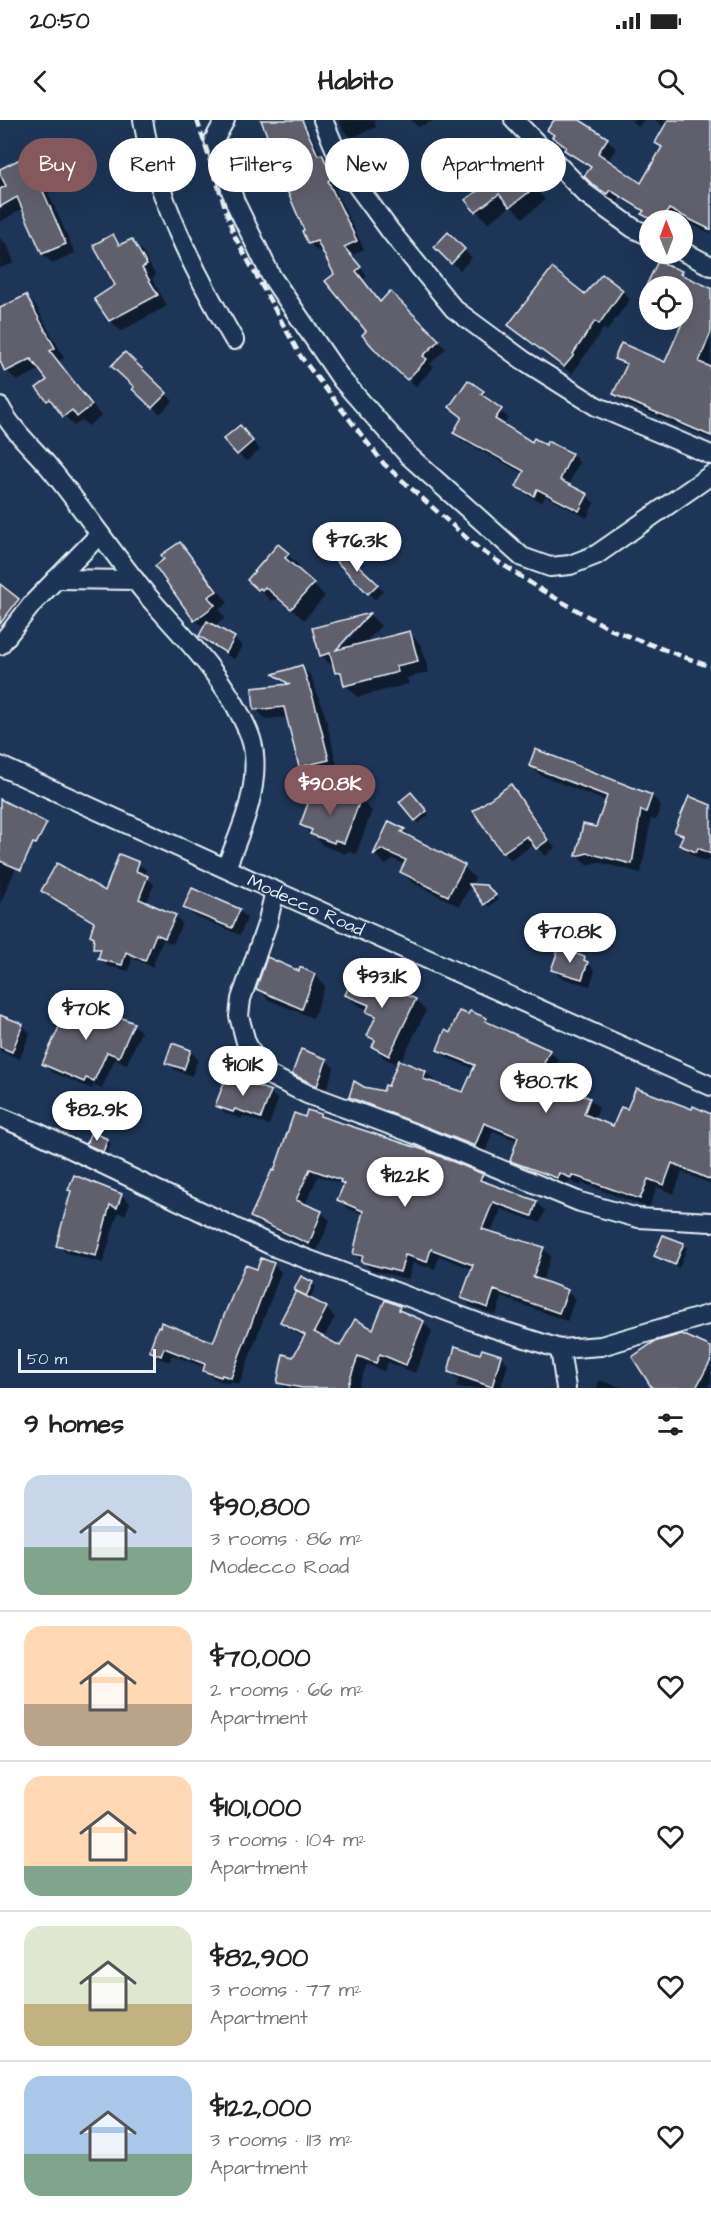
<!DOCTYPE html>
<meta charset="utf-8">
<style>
:root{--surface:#fff;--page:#f6f6f6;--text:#222;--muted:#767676;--line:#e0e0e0;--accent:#85585c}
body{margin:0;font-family:"Architects Daughter",sans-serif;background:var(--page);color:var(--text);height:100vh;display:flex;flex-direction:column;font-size:22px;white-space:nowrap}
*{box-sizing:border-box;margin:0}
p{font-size:20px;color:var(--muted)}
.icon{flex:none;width:33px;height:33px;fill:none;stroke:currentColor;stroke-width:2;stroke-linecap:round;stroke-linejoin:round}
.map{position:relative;height:1268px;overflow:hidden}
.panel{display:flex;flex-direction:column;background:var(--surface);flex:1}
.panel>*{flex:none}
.banner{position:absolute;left:18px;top:18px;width:675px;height:54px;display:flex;gap:12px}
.needle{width:39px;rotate:359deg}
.fabs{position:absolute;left:639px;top:90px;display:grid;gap:12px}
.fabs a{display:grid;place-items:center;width:54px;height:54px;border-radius:50%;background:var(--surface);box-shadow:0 6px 24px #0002;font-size:30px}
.scale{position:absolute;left:18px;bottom:15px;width:138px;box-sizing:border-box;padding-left:6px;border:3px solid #e8f1f8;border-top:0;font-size:16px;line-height:21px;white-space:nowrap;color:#e8f1f8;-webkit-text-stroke:4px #1d3557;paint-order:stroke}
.price{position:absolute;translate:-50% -51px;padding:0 14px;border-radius:21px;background:#fff;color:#222;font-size:20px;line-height:39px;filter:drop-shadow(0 2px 3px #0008)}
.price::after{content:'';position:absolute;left:50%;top:36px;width:18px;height:14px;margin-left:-9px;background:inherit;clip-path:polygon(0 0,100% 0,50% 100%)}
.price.selected{background:var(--accent);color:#fff}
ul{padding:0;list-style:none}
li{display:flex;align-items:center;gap:18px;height:150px;padding:0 24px}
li+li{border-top:2px solid var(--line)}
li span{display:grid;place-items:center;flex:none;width:168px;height:120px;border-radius:18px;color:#555}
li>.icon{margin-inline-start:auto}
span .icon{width:72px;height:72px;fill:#fffc;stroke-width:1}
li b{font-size:26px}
h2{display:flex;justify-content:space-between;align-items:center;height:72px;padding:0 24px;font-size:26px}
.tag{padding:0 21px;border-radius:27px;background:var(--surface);box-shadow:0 6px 24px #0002;font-size:21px;line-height:54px}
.tag.selected{background:var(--accent);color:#fff}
.status{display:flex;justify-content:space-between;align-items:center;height:42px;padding:0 30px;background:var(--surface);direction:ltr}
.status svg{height:16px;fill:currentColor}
header{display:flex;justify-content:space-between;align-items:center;height:78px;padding:0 24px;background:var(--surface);font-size:27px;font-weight:700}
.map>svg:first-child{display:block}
.shadow{fill:#0007;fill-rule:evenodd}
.building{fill:#615f6c;stroke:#e8f1f8;stroke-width:1.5}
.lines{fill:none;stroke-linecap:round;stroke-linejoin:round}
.minor-casing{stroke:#e8f1f8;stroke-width:22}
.minor{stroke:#1d3557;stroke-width:18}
.rail{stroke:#e8f1f8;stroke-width:4.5;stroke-dasharray:9 4.5;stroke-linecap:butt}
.labels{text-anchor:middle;stroke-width:4.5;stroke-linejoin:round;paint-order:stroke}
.street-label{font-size:18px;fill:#e8f1f8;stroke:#1d3557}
</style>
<div class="status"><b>20:50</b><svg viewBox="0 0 49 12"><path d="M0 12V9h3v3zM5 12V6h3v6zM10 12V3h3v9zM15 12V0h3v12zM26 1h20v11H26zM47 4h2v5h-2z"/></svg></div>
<header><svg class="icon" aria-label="back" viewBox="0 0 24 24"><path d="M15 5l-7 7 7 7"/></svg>Habito<svg class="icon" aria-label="search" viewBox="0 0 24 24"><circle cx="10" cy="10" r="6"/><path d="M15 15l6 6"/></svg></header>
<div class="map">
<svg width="711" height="1268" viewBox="0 0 711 1268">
<rect width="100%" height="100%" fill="#1d3557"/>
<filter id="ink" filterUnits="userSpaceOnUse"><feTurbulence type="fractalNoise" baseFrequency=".0167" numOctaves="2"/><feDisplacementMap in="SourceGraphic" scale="12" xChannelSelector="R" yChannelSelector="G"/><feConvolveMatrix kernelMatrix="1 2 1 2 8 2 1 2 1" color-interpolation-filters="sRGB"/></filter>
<g filter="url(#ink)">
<g class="shadow">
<polygon points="263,0 301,0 307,6 321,36 330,43 340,66 335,69 364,129 351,136 367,156 362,160 381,183 390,174 446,228 430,244 434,247 416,266 387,240 368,211 323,129 317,131 309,123 306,110"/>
<polygon points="339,0 374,0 376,7 351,18 343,10"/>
<polygon points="411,0 435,0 418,7"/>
<polygon points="555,0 577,0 607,19 616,29 607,42 641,65 666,33 657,23 665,8 655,0 711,0 711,114 679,97 677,100 650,100 644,93 620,78 617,83 596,65 591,49 576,39 549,10"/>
<polygon points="631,0 644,0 638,7"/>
<polygon points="28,36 37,46 52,71 48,73 75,133 52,143 43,134 23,88 0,102 0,50"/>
<polygon points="515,45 545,80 523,98 511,86 488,103 467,80"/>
<polygon points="448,115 472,138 460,150 436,127"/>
<polygon points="112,116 122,126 132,120 142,131 156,156 152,158 167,186 121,211 110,200 96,180 117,165"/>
<polygon points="0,118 8,126 14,143 0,148"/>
<polygon points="659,143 681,152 688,159 711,170 711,319 623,282 615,274 627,248 616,239 666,244 685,202 680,200 682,200 682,166 650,166 650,187 642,180"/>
<polygon points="622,171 630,179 607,211 604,208 572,254 510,205 586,176"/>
<polygon points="26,176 36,186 64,238 59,241 101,296 88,306 82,300 74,306 59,289 58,290 48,280 49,260 41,249 17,261 7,251 0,238 0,189"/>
<polygon points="125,234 173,281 160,294 134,269 135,267"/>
<polygon points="483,272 490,280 489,282 508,298 503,306 532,325 572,334 579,342 568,366 587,376 594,383 587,398 545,376 542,383 525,374 518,367 524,354 462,321 455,313 463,298 451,287"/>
<polygon points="247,315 260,330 246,341 238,334"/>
<polygon points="180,424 192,436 228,483 219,490 225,498 214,507 234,518 242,526 234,539 208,524 200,516 205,509 196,500"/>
<polygon points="278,426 300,446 297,450 325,476 304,500 278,477 275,481 273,479 271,481 249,460"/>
<polygon points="344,434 383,471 375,480 337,440"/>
<polygon points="5,469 26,488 0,515 0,475"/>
<path d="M370,495L381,506L363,525L410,513L421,525L429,552L407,558L409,564L358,577L346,565L344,560L336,552L335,546L333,547L321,535L314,509ZM350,512H355L332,537L329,535Z"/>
<polygon points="301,546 311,556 325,595 338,649 310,656 300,646 288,597 266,599 256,589 287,566 276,555"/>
<polygon points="536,631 652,676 661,686 656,700 651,699 641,753 598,742 587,745 578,736 584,706 597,709 606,681 540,655 530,645"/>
<polygon points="511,666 519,674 555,728 545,736 534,724 511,740 503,732"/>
<polygon points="415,678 429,695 419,703 416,700"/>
<polygon points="360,679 372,691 356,734 347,731 346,734 324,726 302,705 344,683"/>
<polygon points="0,681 36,703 0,784"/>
<polygon points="711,687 711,739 709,738 707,742 692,735 681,725 683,719 676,711"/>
<polygon points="389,703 404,710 415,721 464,747 475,758 459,786 413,763 401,752 405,745 393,739 386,745 375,735"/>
<polygon points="120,736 139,744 146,750 144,756 154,764 146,784 175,796 182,803 173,824 163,820 152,847 132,838 129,851 107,846 100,839 101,835 95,828 96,819 91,815 95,804 49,777 42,770 106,773"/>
<polygon points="472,765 485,767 498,779 489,787"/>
<polygon points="185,787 239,790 247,798 240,815 193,795"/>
<polygon points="584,838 595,851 590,866 561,858 553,850"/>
<polygon points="299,853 315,855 325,866 313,898 269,880 258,869"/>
<polygon points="365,859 382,860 391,869 415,880 426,891 401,942 426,952 435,961 434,964 464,974 475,949 449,939 439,930 451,915 486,899 492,905 549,931 559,940 550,960 570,967 576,974 590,979 599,988 595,999 614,1008 693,991 711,995 711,1064 682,1052 674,1074 657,1067 649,1088 582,1063 581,1066 569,1061 567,1067 521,1050 512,1041 518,1021 493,1011 484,1035 360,986 350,976 364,968 384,973 389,968 399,945 384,938 374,927 375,923 368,916 376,900 369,890 357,885 347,875"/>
<polygon points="0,896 22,905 30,913 20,939 0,931"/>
<polygon points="77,896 133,904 141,912 127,944 115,939 102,968 94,965 92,969 52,952 44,944 61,907 56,902"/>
<polygon points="190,931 198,939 192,956 175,950 167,942"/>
<polygon points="326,940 334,948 325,973 302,962 294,954"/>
<polygon points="270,972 278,980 269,1005 243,996 241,999 225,993 217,985"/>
<polygon points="320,996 323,999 482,1055 489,1065 537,1083 545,1091 540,1103 501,1089 491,1113 543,1128 551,1136 542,1162 567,1171 575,1179 567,1201 502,1177 496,1195 471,1186 463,1177 473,1149 439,1136 435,1149 413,1143 408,1159 371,1150 354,1134 364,1095 347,1088 339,1080 345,1065 318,1056 305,1085 321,1092 330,1100 317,1131 260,1104 252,1096 275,1053 306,999"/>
<polygon points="108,1020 111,1024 107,1034 88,1023"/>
<polygon points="75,1057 122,1075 130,1083 125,1095 118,1092 103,1143 66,1133 58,1125"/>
<polygon points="664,1117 683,1124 687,1128 679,1148 660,1140 656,1136"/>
<polygon points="274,1144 281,1152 239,1265 230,1261 229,1264 213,1258 205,1250 206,1248 172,1235 169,1242 158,1238 150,1230 159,1208 214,1224 258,1151"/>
<polygon points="301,1158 316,1167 309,1180 326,1188 335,1197 323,1219 341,1228 374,1211 400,1187 408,1196 423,1202 432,1211 415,1253 388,1242 384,1251 367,1244 358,1268 284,1268 279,1262 305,1218 291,1210 282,1202 298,1171"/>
<polygon points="711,1230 711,1261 707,1268 654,1268"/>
<polygon points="481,1236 501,1236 508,1244 501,1268 456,1268 458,1260 449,1251"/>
<polygon points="599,1260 623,1268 597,1268"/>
</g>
<g class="building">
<polygon points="261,0 302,0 318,35 322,34 333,58 328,61 357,121 344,127 361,147 356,151 380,182 390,171 439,220 423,236 427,239 407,260 377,232 362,215 366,211 325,161 334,154 317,121 308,124 302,111 304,110 276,45 278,44"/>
<polygon points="554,0 580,0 608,18 598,33 641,63 662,27 655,23 668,0 711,0 711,110 669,89 662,100 653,100 641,94 644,91 610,70 607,74 592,64 584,56 591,47 564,30 566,27 552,17 554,15 547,10"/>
<polygon points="28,35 43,61 40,64 66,124 42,134 17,77 0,87 0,69 6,66 0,54 0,49"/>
<polygon points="515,43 534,68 510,87 499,74 475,92 465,80"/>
<polygon points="448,112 465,129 451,144 434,127"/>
<polygon points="113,114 119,125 132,119 147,145 142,148 158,175 109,201 94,179 115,165 93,125"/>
<polygon points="658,141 682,151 680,154 711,168 711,212 699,242 711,247 711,316 613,274 627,244 614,239 621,223 665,242 682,203 682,166 646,166"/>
<polygon points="552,148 585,174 602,154 623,170 599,204 595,201 573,234 574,235 564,247 508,205"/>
<polygon points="26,175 55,228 50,231 92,285 77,297 72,290 63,297 50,279 47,281 36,268 47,260 31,239 5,252 0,241 0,188"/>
<polygon points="125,232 167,273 152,288 132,269 134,267 111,246"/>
<polygon points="468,260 484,271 481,274 502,289 495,299 532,322 534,318 546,325 547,321 572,333 560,360 588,374 579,391 537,369 534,376 516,367 524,351 453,313 462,297 449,287"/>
<polygon points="240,305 253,321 237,335 223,319"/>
<polygon points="180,422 217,471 208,477 215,485 194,501 155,446 164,439 161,435"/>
<polygon points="278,424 289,433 285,438 314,463 291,489 265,467 262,470 260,468 258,470 247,460"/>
<polygon points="344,432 378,464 368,474 335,440"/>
<polygon points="0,464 19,479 0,504"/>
<polygon points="370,493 336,530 410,511 418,541 396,546 398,552 344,566 341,552 335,553 330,533 320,536 312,508"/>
<polygon points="207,501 235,517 226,533 199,516"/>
<polygon points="302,545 315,584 329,640 299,647 284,587 254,590 252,568 289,564 273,554"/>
<polygon points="535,629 652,675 646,692 641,690 632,744 588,733 576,736 583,704 596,707 607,676 529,646"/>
<polygon points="511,664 548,720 536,729 527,716 502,733 473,691"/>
<polygon points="313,670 344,681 347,672 361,678 344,723 335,720 334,723 310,714 312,710 300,705"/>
<polygon points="411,672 427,691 415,701 399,682"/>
<polygon points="689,676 711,685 711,734 698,728 696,732 679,725 683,715 674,712"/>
<polygon points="0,679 47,703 36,724 33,723 21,750 0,741"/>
<polygon points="389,701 405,709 401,712 465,745 448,776 400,752 406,740 381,729 373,735"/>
<polygon points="119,734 139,742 136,751 148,756 139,779 176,795 165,818 156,814 145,841 126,832 122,845 98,839 101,829 93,829 94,817 90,815 94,802 41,771 57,743 105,771"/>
<polygon points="469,764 486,765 496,775 484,785"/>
<polygon points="192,768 240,789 232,808 183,788"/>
<polygon points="559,828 585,837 584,840 588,842 582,859 551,850"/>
<polygon points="267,837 299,851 300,847 315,854 302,889 256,869"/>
<polygon points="355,852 364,857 366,853 383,859 381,863 416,879 389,936 372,927 375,920 367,916 376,896 366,892 369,885 345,875"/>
<polygon points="82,881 134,903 119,937 107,932 94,961 86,958 84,962 42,944 60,905 54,902 61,887 77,894"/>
<polygon points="459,891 468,894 470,891 487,898 485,901 550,930 539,954 570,966 569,970 590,978 584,994 613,1006 621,987 627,989 636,968 692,989 693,986 711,994 711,1060 672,1043 664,1065 648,1059 640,1079 572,1055 571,1058 559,1053 557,1058 510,1041 518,1017 484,1003 475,1026 349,977 354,961 364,967 383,971 385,965 388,966 399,940 426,951 423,959 463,972 475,945 437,930 445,910 450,913"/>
<polygon points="0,895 23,904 12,932 0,927"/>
<polygon points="172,923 191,930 184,949 165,943"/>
<polygon points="301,929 327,939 317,966 292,954"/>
<polygon points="227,955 271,971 261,998 235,989 233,992 215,986"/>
<polygon points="307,990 321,994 320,996 427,1031 483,1054 480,1060 537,1081 532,1096 493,1082 482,1109 544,1127 533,1157 568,1170 559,1193 494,1170 488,1188 461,1178 473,1145 431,1129 427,1142 405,1135 400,1152 361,1142 363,1136 353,1134 363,1091 337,1080 344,1064 340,1062 341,1060 310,1049 296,1080 322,1091 309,1124 250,1097 272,1050 274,1051 294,993 305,997"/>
<polygon points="91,1012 108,1019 103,1032 86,1024"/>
<polygon points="74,1055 122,1074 117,1088 110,1085 96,1136 56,1126 71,1071 68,1070"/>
<polygon points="663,1115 684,1123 675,1145 654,1136"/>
<polygon points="261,1138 274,1143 231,1258 222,1255 221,1257 203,1251 205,1244 164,1228 161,1236 149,1231 158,1206 160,1207 161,1202 213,1222 245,1145 257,1149"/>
<polygon points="301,1156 313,1162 306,1176 294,1170"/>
<polygon points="296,1171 327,1187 314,1212 340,1226 355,1199 373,1209 385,1180 400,1186 399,1190 424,1201 406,1245 380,1234 376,1243 358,1236 347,1268 302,1268 277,1263 283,1234 293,1237 305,1215 280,1202"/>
<polygon points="682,1214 711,1227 711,1240 696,1268 652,1268 632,1237 654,1222"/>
<polygon points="455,1226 480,1234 482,1229 501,1235 492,1267 448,1252"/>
</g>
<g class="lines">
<defs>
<g id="minor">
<path d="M143,0C156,77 195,153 234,220"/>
<polyline points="225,0 214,20 235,82 271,156 342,260 409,336 522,437 550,447 570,445 596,435 711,355"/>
<polyline points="323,0 342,45 391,112 454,189 523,240 596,286 711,335"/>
<polyline points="514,0 586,74 633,108 650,116"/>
<polyline points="682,131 711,146"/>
<path d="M0,287C12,310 33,328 49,347C83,388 112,433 146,474C180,514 217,548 241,596C247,608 253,620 254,634C258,674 240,712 226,748"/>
<polyline points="56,459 135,460"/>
<polyline points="0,525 33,483 100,414"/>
<path id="s1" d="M0,646L275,771L711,966"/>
<polyline points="275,771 267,804 241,879 239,896 246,922 257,943 267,954 307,974 415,1014 580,1082 638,1098 711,1102"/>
<polyline points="0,997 36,1012 277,1128 484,1205 560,1229 601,1226 711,1194"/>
<polyline points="560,1229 566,1268"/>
</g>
</defs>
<use href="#minor" class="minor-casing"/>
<use href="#minor" class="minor"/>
<polyline class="rail" points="197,0 234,115 301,237 384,344 479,429 543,471 612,510 711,547"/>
</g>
</g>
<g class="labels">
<g class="street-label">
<text dy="6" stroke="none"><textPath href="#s1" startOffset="336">Modecco Road</textPath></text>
</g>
</g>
</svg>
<div class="fabs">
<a><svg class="needle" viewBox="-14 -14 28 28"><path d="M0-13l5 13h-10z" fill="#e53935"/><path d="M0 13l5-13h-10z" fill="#767676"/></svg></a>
<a><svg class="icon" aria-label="locate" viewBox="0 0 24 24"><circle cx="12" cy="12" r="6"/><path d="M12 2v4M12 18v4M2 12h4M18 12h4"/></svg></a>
</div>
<div class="scale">50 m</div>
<b class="price" style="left:357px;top:453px">$76.3K</b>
<b class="price selected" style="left:330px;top:696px">$90.8K</b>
<b class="price" style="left:570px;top:844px">$70.8K</b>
<b class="price" style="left:382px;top:889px">$93.1K</b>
<b class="price" style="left:86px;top:921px">$70K</b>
<b class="price" style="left:243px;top:977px">$101K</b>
<b class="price" style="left:546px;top:994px">$80.7K</b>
<b class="price" style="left:97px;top:1022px">$82.9K</b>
<b class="price" style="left:405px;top:1088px">$122K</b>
<div class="banner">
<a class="tag selected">Buy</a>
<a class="tag">Rent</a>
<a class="tag">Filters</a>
<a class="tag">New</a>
<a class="tag">Apartment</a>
</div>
</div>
<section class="panel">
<h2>9 homes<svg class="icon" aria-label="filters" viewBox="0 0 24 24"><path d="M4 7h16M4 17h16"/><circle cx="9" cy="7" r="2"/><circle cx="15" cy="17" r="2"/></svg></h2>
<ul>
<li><span style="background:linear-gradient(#c9d6e8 60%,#7fa58c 0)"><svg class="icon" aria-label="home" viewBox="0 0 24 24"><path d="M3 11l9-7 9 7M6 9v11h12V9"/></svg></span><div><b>$90,800</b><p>3 rooms · 86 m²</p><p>Modecco Road</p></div><svg class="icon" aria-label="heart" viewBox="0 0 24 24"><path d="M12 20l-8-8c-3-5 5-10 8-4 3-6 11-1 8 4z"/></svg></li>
<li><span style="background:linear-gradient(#ffd9b3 65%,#b9a48a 0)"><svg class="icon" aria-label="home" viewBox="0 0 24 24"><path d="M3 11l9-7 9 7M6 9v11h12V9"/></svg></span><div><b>$70,000</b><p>2 rooms · 66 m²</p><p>Apartment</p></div><svg class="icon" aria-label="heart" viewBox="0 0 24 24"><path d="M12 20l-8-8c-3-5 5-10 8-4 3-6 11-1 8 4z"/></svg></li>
<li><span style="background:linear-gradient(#ffd9b3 75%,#7fa58c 0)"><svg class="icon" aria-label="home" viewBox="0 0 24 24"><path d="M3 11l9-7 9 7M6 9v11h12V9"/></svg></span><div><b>$101,000</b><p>3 rooms · 104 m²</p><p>Apartment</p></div><svg class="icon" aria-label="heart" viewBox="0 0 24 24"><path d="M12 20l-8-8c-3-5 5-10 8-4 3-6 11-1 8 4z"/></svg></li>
<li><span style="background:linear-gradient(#dfe7d0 65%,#c2b280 0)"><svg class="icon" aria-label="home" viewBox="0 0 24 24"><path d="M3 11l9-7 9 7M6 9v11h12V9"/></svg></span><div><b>$82,900</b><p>3 rooms · 77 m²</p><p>Apartment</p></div><svg class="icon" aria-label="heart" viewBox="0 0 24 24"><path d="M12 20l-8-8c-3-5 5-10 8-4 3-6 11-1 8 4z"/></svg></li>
<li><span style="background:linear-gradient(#a9c7e8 65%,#7fa58c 0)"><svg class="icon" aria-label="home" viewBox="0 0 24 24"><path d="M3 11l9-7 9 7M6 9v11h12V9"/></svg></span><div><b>$122,000</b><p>3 rooms · 113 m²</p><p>Apartment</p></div><svg class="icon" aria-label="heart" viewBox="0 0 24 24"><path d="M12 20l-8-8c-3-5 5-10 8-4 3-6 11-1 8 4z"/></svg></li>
</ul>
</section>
